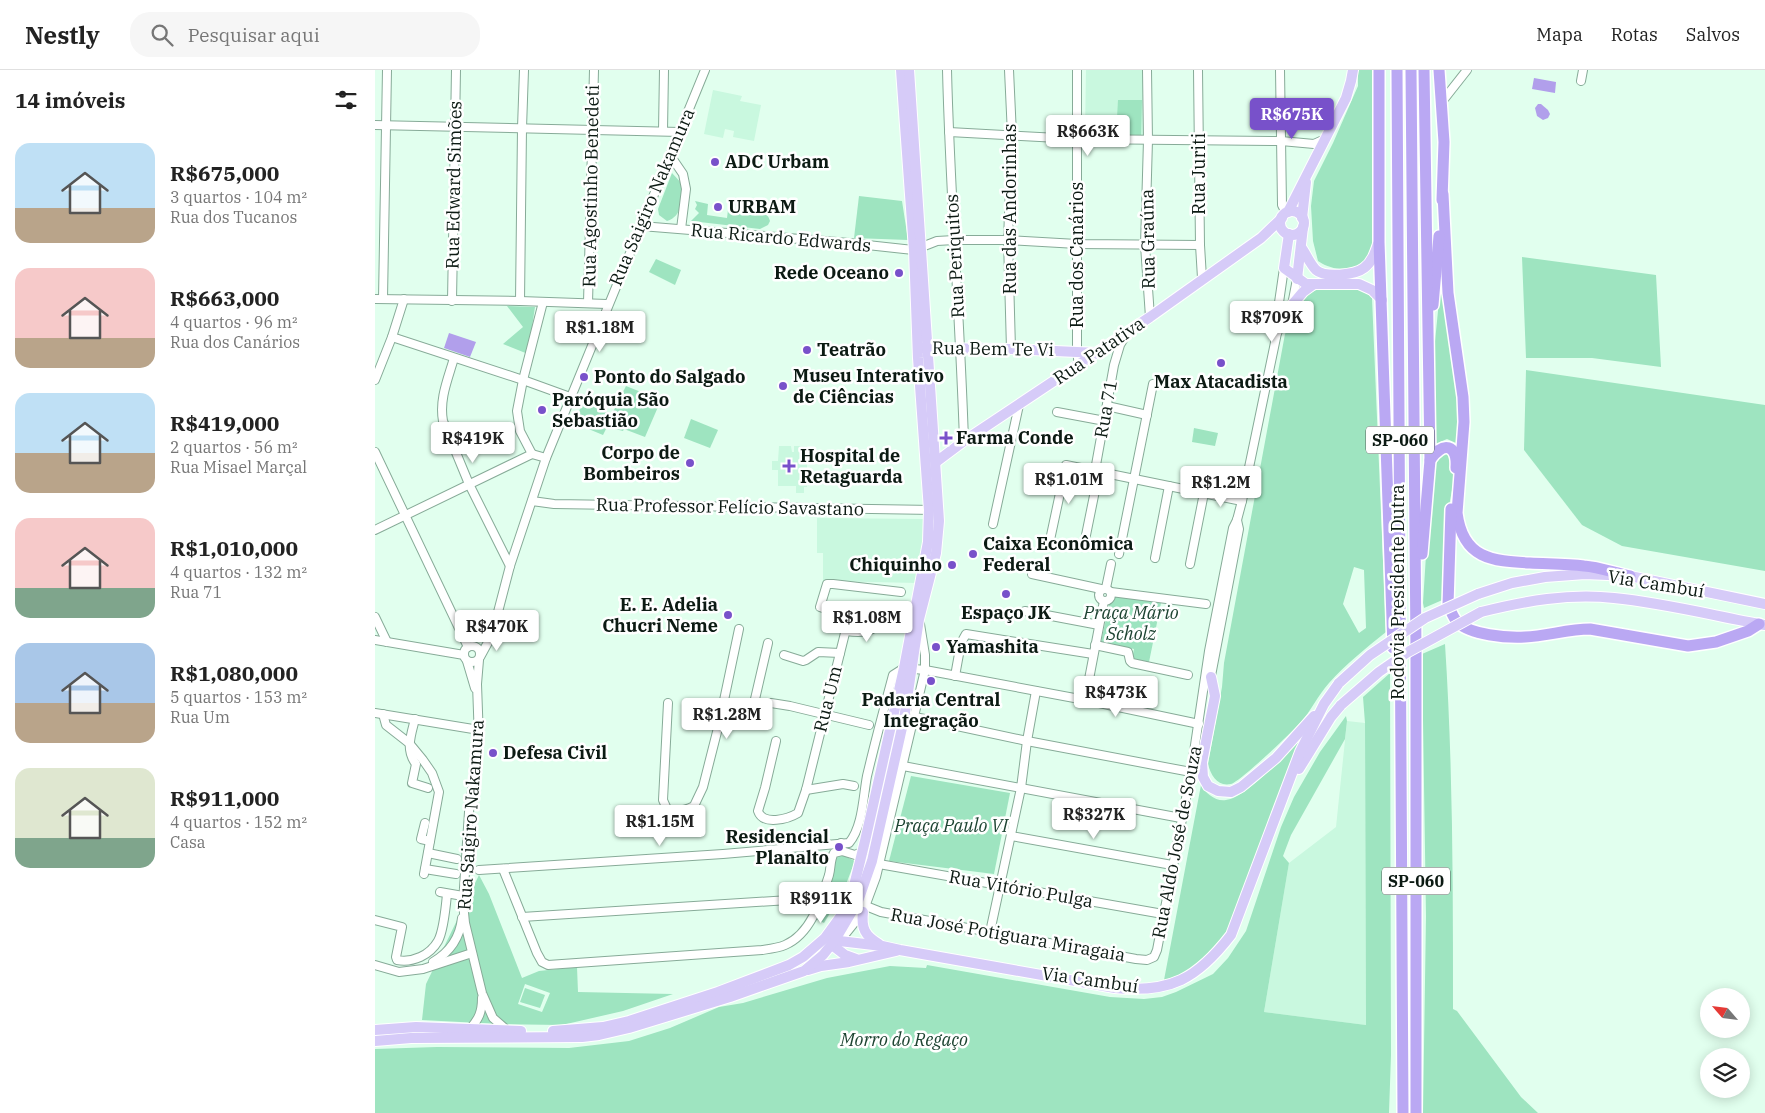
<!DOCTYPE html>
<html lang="pt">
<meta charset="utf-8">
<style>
:root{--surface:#fff;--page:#f6f6f6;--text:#222;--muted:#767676;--line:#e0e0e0;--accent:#7851ca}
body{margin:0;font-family:"IBM Plex Serif",serif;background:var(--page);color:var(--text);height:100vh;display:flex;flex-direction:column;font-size:19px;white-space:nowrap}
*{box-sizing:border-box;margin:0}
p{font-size:16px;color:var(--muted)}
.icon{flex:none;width:28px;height:28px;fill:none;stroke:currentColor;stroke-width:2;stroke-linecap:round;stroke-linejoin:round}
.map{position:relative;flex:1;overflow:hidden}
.panel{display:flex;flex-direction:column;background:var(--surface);width:375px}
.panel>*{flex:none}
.needle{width:32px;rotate:298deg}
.fabs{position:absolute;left:1325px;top:918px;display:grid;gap:10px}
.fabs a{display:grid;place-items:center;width:50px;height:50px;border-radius:50%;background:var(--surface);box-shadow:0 2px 12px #0003;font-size:25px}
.price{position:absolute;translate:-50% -42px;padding:0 11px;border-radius:5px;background:#fff;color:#222;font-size:16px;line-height:32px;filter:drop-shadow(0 1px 2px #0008)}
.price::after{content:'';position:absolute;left:50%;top:30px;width:15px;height:11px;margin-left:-8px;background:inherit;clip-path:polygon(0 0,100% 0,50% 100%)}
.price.active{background:var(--accent);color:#fff}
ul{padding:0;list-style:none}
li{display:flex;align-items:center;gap:15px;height:125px;padding:0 15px}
li span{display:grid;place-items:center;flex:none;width:140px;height:100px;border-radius:15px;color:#555}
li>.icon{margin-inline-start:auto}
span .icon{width:60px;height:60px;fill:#fffc;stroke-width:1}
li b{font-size:21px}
h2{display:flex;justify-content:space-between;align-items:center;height:60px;padding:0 15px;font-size:21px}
header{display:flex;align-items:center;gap:30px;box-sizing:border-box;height:70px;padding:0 25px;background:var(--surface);border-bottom:1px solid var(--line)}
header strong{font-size:24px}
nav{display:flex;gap:28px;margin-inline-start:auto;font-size:18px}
.search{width:350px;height:45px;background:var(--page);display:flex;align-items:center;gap:12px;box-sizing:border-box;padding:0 18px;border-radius:20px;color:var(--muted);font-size:19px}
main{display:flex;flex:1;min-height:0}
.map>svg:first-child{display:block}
.built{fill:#c9f8df}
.green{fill:#9ee4c0;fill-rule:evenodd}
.water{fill:#b19feb}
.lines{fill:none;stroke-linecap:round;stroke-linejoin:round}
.minor-casing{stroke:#87ab98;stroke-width:10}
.major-casing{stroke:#fff;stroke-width:12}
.highway-casing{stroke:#fff;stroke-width:14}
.minor{stroke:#fff;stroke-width:8}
.major{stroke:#d6cbf8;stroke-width:10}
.highway{stroke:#baa8f3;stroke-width:11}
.major-bridge-casing{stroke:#fff;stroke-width:12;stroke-linecap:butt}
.major-bridge{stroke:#d6cbf8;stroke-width:10}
.poi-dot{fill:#7851ca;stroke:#fff;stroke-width:2}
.labels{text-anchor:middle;stroke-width:5;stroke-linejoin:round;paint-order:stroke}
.shield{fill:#fff;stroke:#555f5a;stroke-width:1}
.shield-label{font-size:16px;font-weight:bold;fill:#0c1a13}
.poi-label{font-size:18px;font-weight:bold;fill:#0c1a13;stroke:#fff;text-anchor:start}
.street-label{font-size:18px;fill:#0c1a13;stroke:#fff}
.park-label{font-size:18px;font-style:italic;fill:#1d4432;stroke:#fff}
</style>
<header>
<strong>Nestly</strong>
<div class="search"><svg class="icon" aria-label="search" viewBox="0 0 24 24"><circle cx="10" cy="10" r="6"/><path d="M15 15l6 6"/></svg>Pesquisar aqui</div>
<nav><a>Mapa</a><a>Rotas</a><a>Salvos</a></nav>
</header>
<main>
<section class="panel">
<h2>14 imóveis<svg class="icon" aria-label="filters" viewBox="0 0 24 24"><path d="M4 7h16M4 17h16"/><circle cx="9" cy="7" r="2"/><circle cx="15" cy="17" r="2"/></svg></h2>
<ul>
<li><span style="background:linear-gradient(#bfe0f5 65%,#b9a48a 0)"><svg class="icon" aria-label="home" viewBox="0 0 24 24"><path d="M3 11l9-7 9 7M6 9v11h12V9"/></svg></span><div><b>R$675,000</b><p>3 quartos · 104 m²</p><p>Rua dos Tucanos</p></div></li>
<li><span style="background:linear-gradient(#f6c9c9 70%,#b9a48a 0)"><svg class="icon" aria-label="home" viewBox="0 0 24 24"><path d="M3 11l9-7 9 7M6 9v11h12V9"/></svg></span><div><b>R$663,000</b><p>4 quartos · 96 m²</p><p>Rua dos Canários</p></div></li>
<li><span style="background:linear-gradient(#bfe0f5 60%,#b9a48a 0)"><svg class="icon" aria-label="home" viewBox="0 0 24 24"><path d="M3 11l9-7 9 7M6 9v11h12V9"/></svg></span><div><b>R$419,000</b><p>2 quartos · 56 m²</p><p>Rua Misael Marçal</p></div></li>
<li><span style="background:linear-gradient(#f6c9c9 70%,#7fa58c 0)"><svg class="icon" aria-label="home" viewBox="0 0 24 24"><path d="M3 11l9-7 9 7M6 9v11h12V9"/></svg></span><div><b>R$1,010,000</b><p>4 quartos · 132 m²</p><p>Rua 71</p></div></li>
<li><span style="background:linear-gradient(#a9c7e8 60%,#b9a48a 0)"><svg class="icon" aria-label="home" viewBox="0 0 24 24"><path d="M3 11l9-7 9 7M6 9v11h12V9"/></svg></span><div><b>R$1,080,000</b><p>5 quartos · 153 m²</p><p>Rua Um</p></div></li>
<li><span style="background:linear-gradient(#dfe7d0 70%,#7fa58c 0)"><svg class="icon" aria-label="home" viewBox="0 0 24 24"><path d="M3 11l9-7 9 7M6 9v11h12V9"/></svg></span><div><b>R$911,000</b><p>4 quartos · 152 m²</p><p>Casa</p></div></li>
</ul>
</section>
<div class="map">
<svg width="1390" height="1043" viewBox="0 0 1390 1043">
<rect width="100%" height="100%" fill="#e1ffee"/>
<g class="built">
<polygon points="711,0 768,0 769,66 710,63"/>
<polygon points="338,20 367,26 365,31 386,35 379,71 358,67 359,61 350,59 348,68 329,64"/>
<polygon points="404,376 416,376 417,382 419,382 419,376 432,376 432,417 429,417 429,423 421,423 421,416 403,416 403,400 397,400 397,391 403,391"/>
<polygon points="442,448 548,449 551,450 543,513 448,511 448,483 442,483"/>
<polygon points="972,651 990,653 991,955 889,942 914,793 961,757"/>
</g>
<g class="green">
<path d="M983,0H997V176L994,187L988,196C971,200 958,201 943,191L938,171L936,136L939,111L958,73L983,16Z"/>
<polygon points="743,30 767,30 766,68 741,66"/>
<path d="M297,103L308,115C306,130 308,146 292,151L284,145L283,139Z"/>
<polygon points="484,126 527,131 533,170 479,168"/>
<path d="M320,131L333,134L332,145L352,148L353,140C368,140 390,134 395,151L393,155L385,159L316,151L324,143L320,139L322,135Z"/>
<polygon points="1147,187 1281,205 1286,297 1217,288 1151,288"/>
<polygon points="281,189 306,200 300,215 274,202"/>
<polygon points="1067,200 1084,305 1084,377 1081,373 1072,369 1060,374 1058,292"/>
<path d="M980,217L993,222L997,228L1011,562C991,578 971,594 954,613C943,625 936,641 925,653C916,663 866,711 856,714C843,717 836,706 833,694L847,617L849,593L910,264L931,226C943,215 964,218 980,217ZM979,497L989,500L991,558L984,563L968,534Z"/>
<polygon points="132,236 160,237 153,284 128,274 148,257"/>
<polygon points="1151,300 1390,335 1390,501 1247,476 1207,455 1149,380"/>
<polygon points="251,316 286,330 270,367 249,359 248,361 232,357 228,365 199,353 208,332 237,344"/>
<polygon points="316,349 343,360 335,378 309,368"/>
<polygon points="819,358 843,363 840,376 817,372"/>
<polygon points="1072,377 1082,394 1074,436 1072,528 1049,538 1048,533 1053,453 1055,390"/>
<polygon points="736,526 786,533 774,592 757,589 759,579 726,572"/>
<path d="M1070,574C1078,696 1078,818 1078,939L1082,941L1146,1027L1163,1043H1048L1051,846L1047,584Z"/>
<polygon points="1015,603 1016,985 1014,1043 0,1043 0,979 62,977 194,978 254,971 295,958 344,937 368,933 452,908 515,896 551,898 552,895 735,927 769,929 787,927 801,922 838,904 853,888 871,861 906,757 919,727 945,682 971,646 972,651 970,669 916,765 908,786 914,793 889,942 991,955 990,653 988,627"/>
<path d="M926,669L854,863L841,879L808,905L789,910L826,715C830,723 841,732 851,730C871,728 911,683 926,669Z"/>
<polygon points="536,706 635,723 619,804 514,791"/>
<polygon points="467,785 480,791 468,822 449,853 437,847 457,786"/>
<path d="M104,805L114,824L147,908L164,901L202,897L203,922L298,924L248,941L187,955L124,954L47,950L51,914ZM150,914L175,923L167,942L143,934Z"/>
<polygon points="150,918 170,925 165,938 145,932"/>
</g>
<g class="water">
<polygon points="1159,8 1181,12 1180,23 1157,19"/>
<polygon points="1163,34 1166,34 1173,40 1175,44 1173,48 1168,50 1162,46 1160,38"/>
<polygon points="74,263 101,272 95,287 69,278"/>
</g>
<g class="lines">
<defs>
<g id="minor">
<path d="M572,0C575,124 585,247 589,371"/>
<polyline points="634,0 637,65 633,170 636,279"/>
<polyline points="702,0 702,281 704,296"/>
<polyline points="772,0 773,70 770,175 775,247"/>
<polyline points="823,0 825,175 827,208"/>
<polyline points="905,0 907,135 911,143"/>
<polyline points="1206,11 1208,0"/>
<polyline points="1066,33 1092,0"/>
<polyline points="0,55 305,62"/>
<polyline points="288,61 289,0"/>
<polyline points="574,62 702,69 906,71 939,74 950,69"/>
<polyline points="295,85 308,104 311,119 306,159"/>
<polyline points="266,156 474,173 529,179 539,180 562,171 579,170 633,170 702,174 825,175"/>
<polyline points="909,198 901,253 902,263 917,235 922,209"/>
<polyline points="0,229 145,231 232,234"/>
<polyline points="8,229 12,0"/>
<polyline points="77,231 81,0"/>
<polyline points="145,231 147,58 149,0"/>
<polyline points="213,233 219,0"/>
<polyline points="17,267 148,310 195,327"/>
<path d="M79,288C73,309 64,329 68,351L94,414L135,496"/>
<polyline points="0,310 17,267 29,229"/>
<polyline points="732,336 772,345"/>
<polyline points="682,342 730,351"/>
<polyline points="0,382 93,577"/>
<polyline points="157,384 145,361 142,341 148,310 168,232"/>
<polyline points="157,431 179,434 559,440"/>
<polyline points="618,454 644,335"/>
<polyline points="0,460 157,384 171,388"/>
<polyline points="675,470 691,395 867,431"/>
<polyline points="709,475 723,406 721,395 739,295 745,275 751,265"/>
<polyline points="744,484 778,314"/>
<polyline points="780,488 794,416"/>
<polyline points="815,494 829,423"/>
<polyline points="657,504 726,519"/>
<polyline points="731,518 736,494"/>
<circle cx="730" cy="525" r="6"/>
<polyline points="736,522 831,534"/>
<polyline points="650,541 724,555"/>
<polyline points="0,547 12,572"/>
<path d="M471,561C478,562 485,563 492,561C503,558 501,552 515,555"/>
<polyline points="0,570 89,585"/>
<polyline points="720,575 753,582 755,591 757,593 813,605"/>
<circle cx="97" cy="584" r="8"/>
<polyline points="409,585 428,591 431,590 443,582 465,583"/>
<polyline points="105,587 117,565 135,496 171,388 330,0"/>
<polyline points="104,590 102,614 104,670 94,742 88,833 90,853 107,923 118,948 133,961"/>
<polyline points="92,591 100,618"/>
<polyline points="580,606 586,573 591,564 718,584"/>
<polyline points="835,611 864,459 862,450"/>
<polyline points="710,630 729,531"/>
<path d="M293,633L288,730L292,739C301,743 311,740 319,736L328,717L344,654L364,559"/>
<polyline points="377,642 393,573"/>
<polyline points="0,643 104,660"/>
<polyline points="8,644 11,655 34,673 48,690 57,703 64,722 49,804"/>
<polyline points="540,647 652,671 816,702"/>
<path d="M40,649C36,665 30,680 41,694L37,713L53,718"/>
<polyline points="344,654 396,633 415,636 494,655"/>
<path d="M401,671L390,718L383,741C388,756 413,749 423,743L431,720L473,551L471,546L445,537L452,514H458L526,522"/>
<polyline points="528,696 806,748"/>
<polyline points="431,720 468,714 479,716"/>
<polyline points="50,753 46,769 55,771"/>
<polyline points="636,766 797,795"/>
<polyline points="467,781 480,785 491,780"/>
<polyline points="53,783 82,789"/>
<polyline points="504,794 788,844"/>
<polyline points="50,799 81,804"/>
<path d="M128,799L162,883L167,892L173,895L387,880C394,879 403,878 410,875C436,864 446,830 454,805C456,798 455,789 459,783L467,781L466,773"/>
<path d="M104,800L348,784L474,773C488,756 488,727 492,706C500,672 509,639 518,605L529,598L550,600L710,630L824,654"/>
<polyline points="65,822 88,826"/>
<polyline points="491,836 506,842 761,889 772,890 779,887 782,880 816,702 834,581 858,458 862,450 867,431 902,263"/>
<polyline points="147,847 445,828"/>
<path d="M0,850L27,857L21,887L22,890C38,893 55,885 63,871C68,862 71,835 72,824"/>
<polyline points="615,862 646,718 652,671 661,621"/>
<polyline points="463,873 488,842 501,807 550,600 550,585 545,554"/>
<path d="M58,892C75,882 85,868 87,848"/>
<polyline points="0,895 24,902 48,899 97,883"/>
<path d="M94,960C104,949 107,942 107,928"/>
</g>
<g id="major">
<circle cx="917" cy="153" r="12"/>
<polyline points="913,142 971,28 976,11 978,0"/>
<polyline points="927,148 931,112"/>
<polyline points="914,164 909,198 931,214 984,214 997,220 1007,230"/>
<path d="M926,177C931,184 935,194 941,200C950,208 980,205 989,198C997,192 1000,183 1003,174"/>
<polyline points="922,209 928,157"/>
<polyline points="917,235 928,222 939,214"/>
<polyline points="547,278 636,279 724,283"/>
<polyline points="561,392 589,371 775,247 886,168 907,148"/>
<polyline points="1103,524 1137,513 1170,507 1210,504 1255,506 1390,534"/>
<path d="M1106,542C1150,531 1194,523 1239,528C1290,533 1340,546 1390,555"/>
<polyline points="836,607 840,626 827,692 828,707 833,716 843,721 856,722 866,717 901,688 939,646"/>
<polyline points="924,699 956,647 966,635"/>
<path d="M488,842C486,858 490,866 504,874"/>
<path d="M456,870L507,876L525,880L740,918C796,923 822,909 856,865L925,682L949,634L964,613"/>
<polyline points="457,875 470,885 481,889"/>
<polyline points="433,900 446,896 474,892 521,881"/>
<polyline points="0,960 41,957 146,961"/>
<polyline points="178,961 228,957 254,951 343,922 414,895 428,887 450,868 466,846 476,828 490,771 529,598 553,472 554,440 543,288 539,180 526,0"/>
<polyline points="0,971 36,968 207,967 224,965 254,958 355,927 429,901 448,885 460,870 483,831 497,791 529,649 544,549 561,483 564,451 534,0"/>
</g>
<g id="highway">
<polyline points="1004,0 1004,172 1018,578"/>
<polyline points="1022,0 1028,1043"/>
<polyline points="1036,0 1041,579 1041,1043"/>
<polyline points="1064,0 1069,72 1067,130"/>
<path d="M1068,124L1073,223L1088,327L1089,352L1082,443C1088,489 1117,491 1155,493C1173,494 1192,494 1209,496C1224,497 1240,503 1255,506"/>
<polyline points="1058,235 1064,166"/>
<path d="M1055,390C1068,371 1083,374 1081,398"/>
<path d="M1076,439L1073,535C1076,541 1078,547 1082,552C1096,565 1131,568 1150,567C1172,566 1193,559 1215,559L1313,576L1341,572L1373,561L1384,554"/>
<polyline points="1047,484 1055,390 1049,0"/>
</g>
</defs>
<use href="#minor" class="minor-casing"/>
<use href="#major" class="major-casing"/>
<use href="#highway" class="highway-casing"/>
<use href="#minor" class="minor"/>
<use href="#major" class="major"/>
<use href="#highway" class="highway"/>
<defs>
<g id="major-bridge">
<polyline points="964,613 995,585 1050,548 1103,524"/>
<polyline points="966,635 1004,602 1033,582 1106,542"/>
</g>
</defs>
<use href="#major-bridge" class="major-bridge-casing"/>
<use href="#major-bridge" class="major-bridge"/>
</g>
<g class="poi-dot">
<circle cx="340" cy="92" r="5"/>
<circle cx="343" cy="137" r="5"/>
<circle cx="524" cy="203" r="5"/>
<circle cx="432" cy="280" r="5"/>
<circle cx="846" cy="293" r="5"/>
<circle cx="209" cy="307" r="5"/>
<circle cx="408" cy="316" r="5"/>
<circle cx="167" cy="340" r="5"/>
<path d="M568.5 360.5h5v5h5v5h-5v5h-5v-5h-5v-5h5z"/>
<circle cx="315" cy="393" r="5"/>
<path d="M411.5 388.5h5v5h5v5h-5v5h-5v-5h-5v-5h5z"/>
<circle cx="598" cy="484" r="5"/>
<circle cx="577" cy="495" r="5"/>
<circle cx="631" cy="524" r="5"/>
<circle cx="353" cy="545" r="5"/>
<circle cx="561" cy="577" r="5"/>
<circle cx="556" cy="611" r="5"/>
<circle cx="118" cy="683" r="5"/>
<circle cx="464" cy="777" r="5"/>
</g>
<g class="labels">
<g class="shield">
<rect x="991" y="356.5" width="68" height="27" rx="4"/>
<rect x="1007" y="797.5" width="68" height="27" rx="4"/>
</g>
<g class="shield-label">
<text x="1025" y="376">SP-060</text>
<text x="1041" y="817">SP-060</text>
</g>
<g class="poi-label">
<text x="350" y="98">ADC Urbam</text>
<text x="353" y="143">URBAM</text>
<text x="514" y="209" text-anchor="end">Rede Oceano</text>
<text x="442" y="286">Teatrão</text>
<text x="418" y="312">Museu Interativo<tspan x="418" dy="21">de Ciências</tspan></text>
<text x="219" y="313">Ponto do Salgado</text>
<text x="846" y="318" text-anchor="middle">Max Atacadista</text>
<text x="177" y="336">Paróquia São<tspan x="177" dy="21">Sebastião</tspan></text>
<text x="581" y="374">Farma Conde</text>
<text x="305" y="389" text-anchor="end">Corpo de<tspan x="305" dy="21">Bombeiros</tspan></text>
<text x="425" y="392">Hospital de<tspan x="425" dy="21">Retaguarda</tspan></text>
<text x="608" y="480">Caixa Econômica<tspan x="608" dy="21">Federal</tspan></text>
<text x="567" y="501" text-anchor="end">Chiquinho</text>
<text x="343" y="541" text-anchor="end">E. E. Adelia<tspan x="343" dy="21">Chucri Neme</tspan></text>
<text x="631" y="549" text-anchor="middle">Espaço JK</text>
<text x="571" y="583">Yamashita</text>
<text x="556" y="636" text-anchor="middle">Padaria Central<tspan x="556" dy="21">Integração</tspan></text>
<text x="128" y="689">Defesa Civil</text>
<text x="454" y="773" text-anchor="end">Residencial<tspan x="454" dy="21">Planalto</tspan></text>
</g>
<g class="street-label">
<text transform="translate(824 104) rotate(-90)" y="6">Rua Juriti</text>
<text transform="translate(79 115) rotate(-89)" y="6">Rua Edward Simões</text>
<text transform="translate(216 116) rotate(-89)" y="6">Rua Agostinho Benedeti</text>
<text transform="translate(277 127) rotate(-67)" y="6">Rua Saigiro Nakamura</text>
<text transform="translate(635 139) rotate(-90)" y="6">Rua das Andorinhas</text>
<text transform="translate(406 168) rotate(5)" y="6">Rua Ricardo Edwards</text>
<text transform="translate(773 169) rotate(-91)" y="6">Rua Graúna</text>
<text transform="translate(702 185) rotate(-90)" y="6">Rua dos Canários</text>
<text transform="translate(580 186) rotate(-93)" y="6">Rua Periquitos</text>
<text transform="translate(618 279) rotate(1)" y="6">Rua Bem Te Vi</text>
<text transform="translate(724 281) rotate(-34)" y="6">Rua Patativa</text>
<text transform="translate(731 339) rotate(-80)" y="6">Rua 71</text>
<text transform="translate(355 437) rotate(1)" y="6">Rua Professor Felício Savastano</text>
<text transform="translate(1281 514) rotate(9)" y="6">Via Cambuí</text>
<text transform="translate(1023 522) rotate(-90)" y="6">Rodovia Presidente Dutra</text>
<text transform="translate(453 629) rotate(-76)" y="6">Rua Um</text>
<text transform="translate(96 745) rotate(-86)" y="6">Rua Saigiro Nakamura</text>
<text transform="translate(802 772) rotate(-79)" y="6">Rua Aldo José de Souza</text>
<text transform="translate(646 819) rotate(10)" y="6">Rua Vitório Pulga</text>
<text transform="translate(633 865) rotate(10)" y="6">Rua José Potiguara Miragaia</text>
<text transform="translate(715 910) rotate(8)" y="6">Via Cambuí</text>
</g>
<g class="park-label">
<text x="756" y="549">Praça Mário<tspan x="756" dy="21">Scholz</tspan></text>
<text x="576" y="762">Praça Paulo VI</text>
<text x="529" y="976">Morro do Regaço</text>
</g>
</g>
</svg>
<div class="fabs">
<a><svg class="needle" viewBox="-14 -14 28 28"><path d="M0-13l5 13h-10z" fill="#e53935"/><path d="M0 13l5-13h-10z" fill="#767676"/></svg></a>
<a><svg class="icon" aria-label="layers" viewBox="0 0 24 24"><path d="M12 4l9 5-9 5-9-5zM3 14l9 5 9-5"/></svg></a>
</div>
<b class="price active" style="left:917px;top:70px">R$675K</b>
<b class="price" style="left:713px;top:87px">R$663K</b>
<b class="price" style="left:897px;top:273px">R$709K</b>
<b class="price" style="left:225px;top:283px">R$1.18M</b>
<b class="price" style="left:98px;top:394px">R$419K</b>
<b class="price" style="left:694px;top:435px">R$1.01M</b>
<b class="price" style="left:846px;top:438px">R$1.2M</b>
<b class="price" style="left:492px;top:573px">R$1.08M</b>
<b class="price" style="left:122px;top:582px">R$470K</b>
<b class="price" style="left:741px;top:648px">R$473K</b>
<b class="price" style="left:352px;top:670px">R$1.28M</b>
<b class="price" style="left:719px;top:770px">R$327K</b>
<b class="price" style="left:285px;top:777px">R$1.15M</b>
<b class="price" style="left:446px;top:854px">R$911K</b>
</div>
</main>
